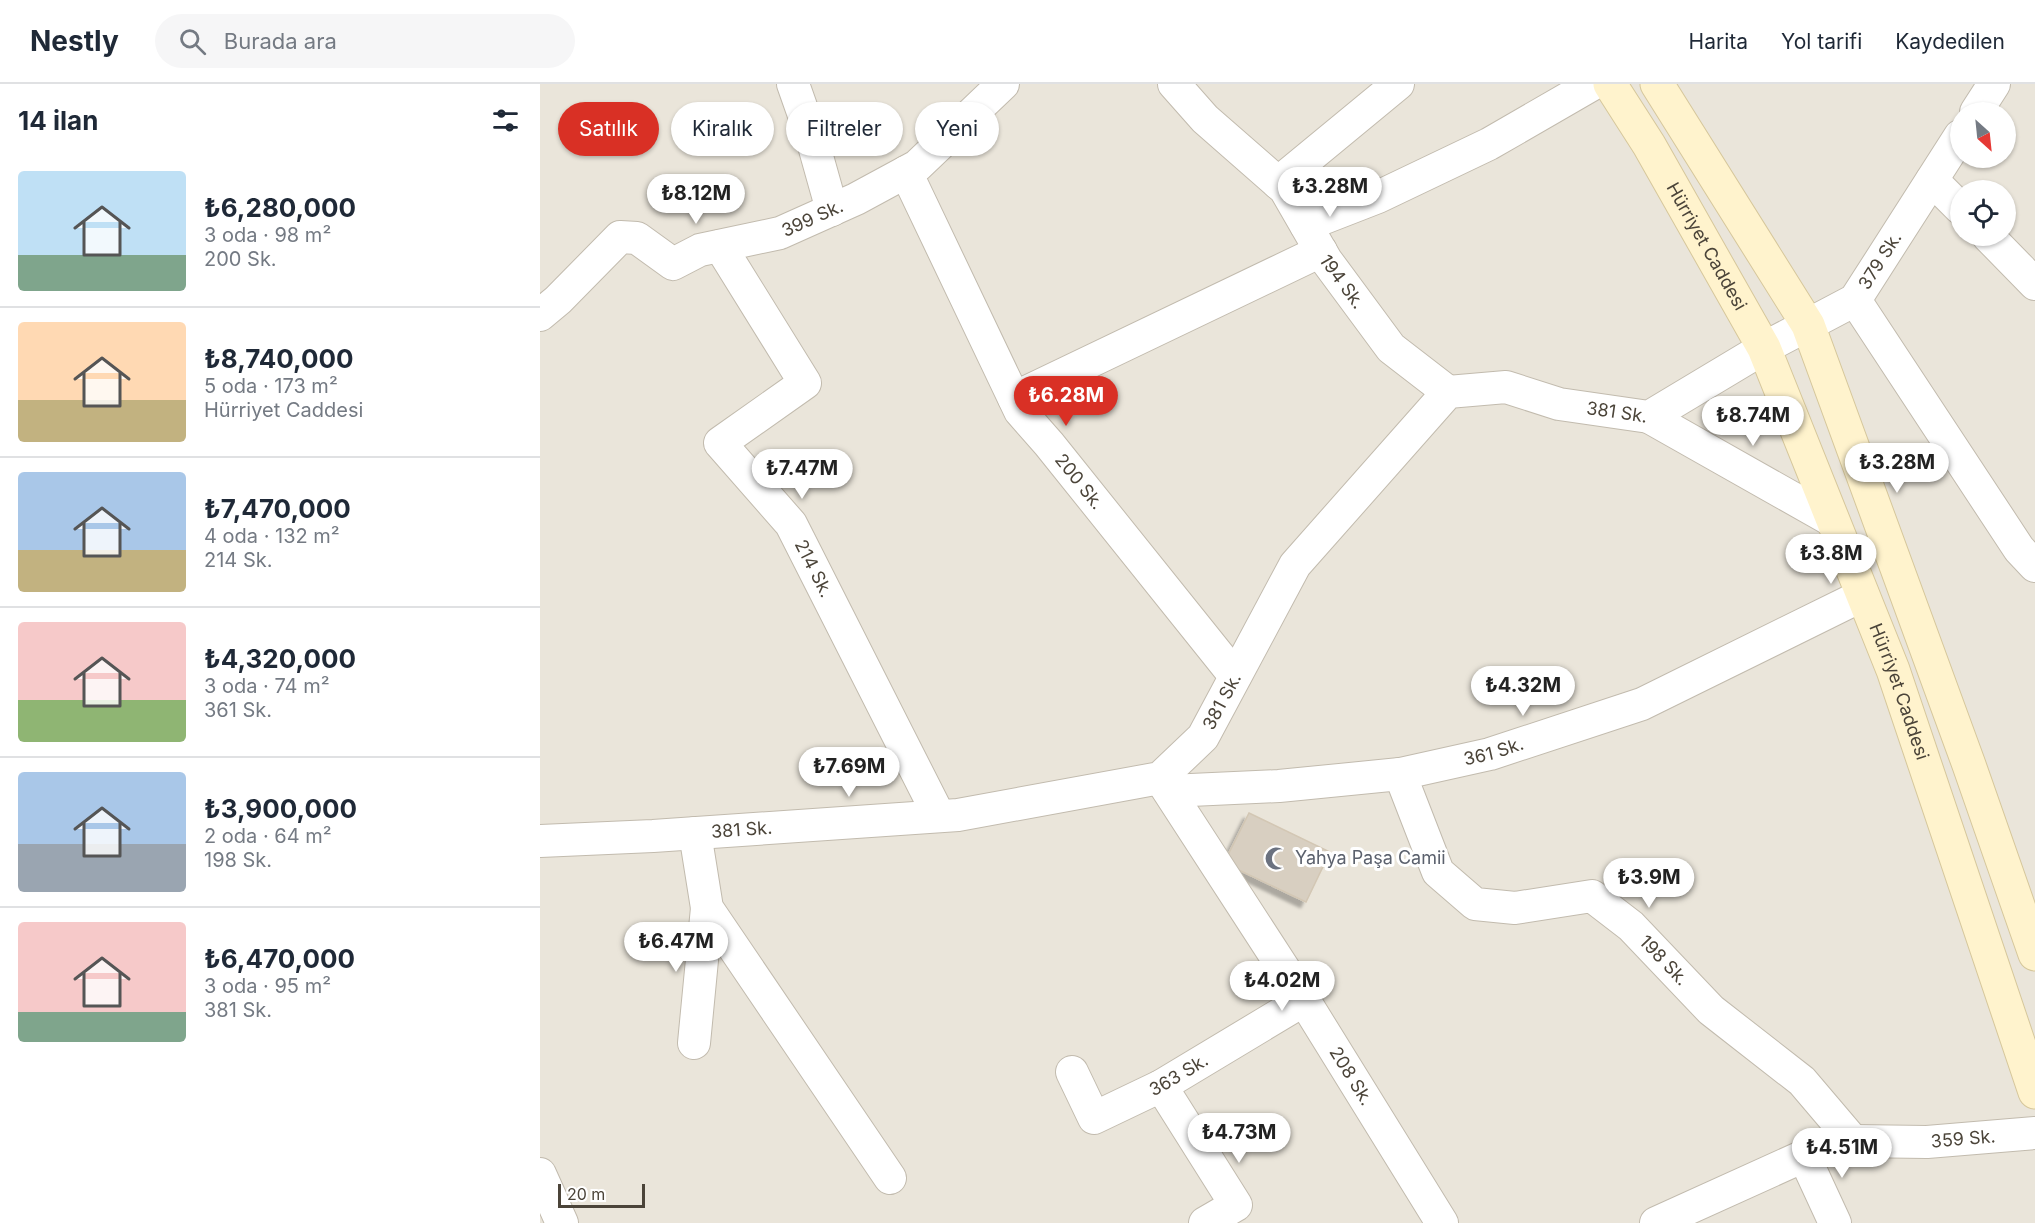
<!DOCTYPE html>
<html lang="tr">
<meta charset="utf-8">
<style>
:root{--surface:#fff;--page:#f6f6f7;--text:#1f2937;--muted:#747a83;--line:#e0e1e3;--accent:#d93025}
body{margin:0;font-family:Inter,sans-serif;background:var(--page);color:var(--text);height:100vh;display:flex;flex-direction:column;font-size:22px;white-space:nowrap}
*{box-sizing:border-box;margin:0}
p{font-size:20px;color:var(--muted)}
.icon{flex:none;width:33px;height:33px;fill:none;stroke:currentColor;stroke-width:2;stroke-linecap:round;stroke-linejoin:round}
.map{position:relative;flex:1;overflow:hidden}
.side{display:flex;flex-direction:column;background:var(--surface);width:540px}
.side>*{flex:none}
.top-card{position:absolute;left:18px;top:18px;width:570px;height:54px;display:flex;gap:12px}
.needle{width:39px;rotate:153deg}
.buttons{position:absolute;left:1410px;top:18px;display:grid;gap:12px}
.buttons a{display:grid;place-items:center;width:66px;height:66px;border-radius:50%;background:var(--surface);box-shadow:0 2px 4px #0004;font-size:30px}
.scale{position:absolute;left:18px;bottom:15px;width:87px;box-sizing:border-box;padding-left:6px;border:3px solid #4b4439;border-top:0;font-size:16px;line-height:21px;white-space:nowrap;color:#4b4439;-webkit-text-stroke:4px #fff;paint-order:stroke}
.price{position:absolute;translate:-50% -51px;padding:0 14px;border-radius:21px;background:#fff;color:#222;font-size:20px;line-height:39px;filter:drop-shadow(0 2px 3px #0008)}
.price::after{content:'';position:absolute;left:50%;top:36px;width:18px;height:14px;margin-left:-9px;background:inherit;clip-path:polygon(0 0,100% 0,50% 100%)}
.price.selected{background:var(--accent);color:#fff}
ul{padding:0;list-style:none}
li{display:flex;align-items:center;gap:18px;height:150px;padding:0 18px}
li+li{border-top:2px solid var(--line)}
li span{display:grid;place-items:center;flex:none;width:168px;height:120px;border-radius:6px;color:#555}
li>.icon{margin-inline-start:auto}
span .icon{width:72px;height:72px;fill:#fffc;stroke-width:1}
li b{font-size:26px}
h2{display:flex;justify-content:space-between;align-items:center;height:72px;padding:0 18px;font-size:26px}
.tag{padding:0 21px;border-radius:27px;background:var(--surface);box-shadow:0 2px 4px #0004;font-size:21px;line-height:54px}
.tag.selected{background:var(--accent);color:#fff}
header{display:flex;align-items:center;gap:36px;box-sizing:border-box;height:84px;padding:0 30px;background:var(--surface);border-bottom:2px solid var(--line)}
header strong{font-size:28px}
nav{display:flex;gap:33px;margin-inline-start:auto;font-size:21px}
.search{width:420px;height:54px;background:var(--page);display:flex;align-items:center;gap:15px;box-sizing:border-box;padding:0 21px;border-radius:33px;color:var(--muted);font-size:22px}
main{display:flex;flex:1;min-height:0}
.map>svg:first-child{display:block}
.residential{fill:#eae5da;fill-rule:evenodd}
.building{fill:#d8cfc1;stroke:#d3c7b4;stroke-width:1.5;filter:url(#shadow)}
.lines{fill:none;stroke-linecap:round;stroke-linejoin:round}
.minor-casing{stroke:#c2bbae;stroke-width:34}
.secondary-casing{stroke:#d6c79b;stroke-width:35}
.minor{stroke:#fff;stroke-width:32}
.secondary{stroke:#fff3cd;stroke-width:33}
.labels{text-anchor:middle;stroke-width:6;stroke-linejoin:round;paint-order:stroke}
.street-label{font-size:18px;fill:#4b4439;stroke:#fff}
.worship-label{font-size:18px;fill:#5b616d;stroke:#fff;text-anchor:start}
</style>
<header>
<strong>Nestly</strong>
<div class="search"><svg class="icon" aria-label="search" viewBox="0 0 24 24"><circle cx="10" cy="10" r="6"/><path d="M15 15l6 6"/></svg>Burada ara</div>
<nav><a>Harita</a><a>Yol tarifi</a><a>Kaydedilen</a></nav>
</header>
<main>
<section class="side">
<h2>14 ilan<svg class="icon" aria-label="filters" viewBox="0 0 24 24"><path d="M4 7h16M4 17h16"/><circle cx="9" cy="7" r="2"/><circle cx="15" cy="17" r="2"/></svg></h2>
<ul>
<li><span style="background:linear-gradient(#bfe0f5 70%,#7fa58c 0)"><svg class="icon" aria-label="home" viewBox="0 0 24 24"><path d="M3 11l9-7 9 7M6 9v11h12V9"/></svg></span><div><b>₺6,280,000</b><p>3 oda · 98 m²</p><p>200 Sk.</p></div></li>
<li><span style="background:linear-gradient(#ffd9b3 65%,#c2b280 0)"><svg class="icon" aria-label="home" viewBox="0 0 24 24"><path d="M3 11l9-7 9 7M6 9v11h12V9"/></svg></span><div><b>₺8,740,000</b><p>5 oda · 173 m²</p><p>Hürriyet Caddesi</p></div></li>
<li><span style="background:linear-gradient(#a9c7e8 65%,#c2b280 0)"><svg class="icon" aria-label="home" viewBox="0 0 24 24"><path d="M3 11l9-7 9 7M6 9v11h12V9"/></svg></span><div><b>₺7,470,000</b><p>4 oda · 132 m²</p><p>214 Sk.</p></div></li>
<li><span style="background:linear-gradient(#f6c9c9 65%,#8fb573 0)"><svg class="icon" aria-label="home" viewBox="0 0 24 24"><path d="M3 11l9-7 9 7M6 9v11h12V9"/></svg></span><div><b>₺4,320,000</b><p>3 oda · 74 m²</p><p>361 Sk.</p></div></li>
<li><span style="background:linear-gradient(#a9c7e8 60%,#9aa5b1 0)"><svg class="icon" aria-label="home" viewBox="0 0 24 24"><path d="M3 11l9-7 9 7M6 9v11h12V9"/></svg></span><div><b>₺3,900,000</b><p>2 oda · 64 m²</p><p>198 Sk.</p></div></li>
<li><span style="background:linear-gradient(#f6c9c9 75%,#7fa58c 0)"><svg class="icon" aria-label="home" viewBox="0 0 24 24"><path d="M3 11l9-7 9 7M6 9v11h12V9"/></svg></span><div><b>₺6,470,000</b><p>3 oda · 95 m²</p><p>381 Sk.</p></div></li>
</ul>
</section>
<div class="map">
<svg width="1495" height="1139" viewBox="0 0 1495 1139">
<defs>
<filter id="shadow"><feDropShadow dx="-5.5" dy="5.5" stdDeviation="1.5" flood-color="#0004"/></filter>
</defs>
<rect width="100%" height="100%" fill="#f6f3ec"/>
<path class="residential" d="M0,0H1495V1139H0ZM1420,28H1466V74H1420ZM1420,106H1466V152H1420Z"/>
<polygon class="building" points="709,729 790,768 766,818 684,779"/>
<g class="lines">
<defs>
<g id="minor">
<polyline points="253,0 271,51 292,126"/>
<path id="s1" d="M634,0L665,35L745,105L786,176L851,264L908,308"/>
<polyline points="1436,28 1454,0"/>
<path id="s2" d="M366,88L480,327L509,360L695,592"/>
<polyline points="1392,96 1420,124"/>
<polyline points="738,99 858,0"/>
<polyline points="766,141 838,113 949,60 1053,0"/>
<polyline points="1448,152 1495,200"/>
<path id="s3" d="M180,162L265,299L180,359L251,440L399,732"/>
<polyline points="1315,216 1479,465 1495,482"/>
<path id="s4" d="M0,231L18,216L80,153L97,154L133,180L160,166L240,149L316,115L377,82L463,0"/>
<polyline points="474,314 781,167"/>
<polyline points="1109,333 1293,437"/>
<path id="s5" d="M860,690L898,788L935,820L975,824L1052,812L1091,842L1171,926L1262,997L1313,1057"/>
<path id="s6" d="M620,694L764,916L902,1139"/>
<path id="s7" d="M629,707L739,702L860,690L950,670L1102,620L1323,511"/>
<polyline points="155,749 167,824 350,1094"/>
<path id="s8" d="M0,757L113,752L418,731L620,694L663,653L755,481L908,308L966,303L1019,320L1109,333L1224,264L1315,216L1420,52"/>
<polyline points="154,959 167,824"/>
<path id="s9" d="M532,988L554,1034L621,1002L764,916"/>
<polyline points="621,1002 696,1121 665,1139"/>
<polyline points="1264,1072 1295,1139"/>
<polyline points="0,1090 22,1139"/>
<path id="s10" d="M1116,1139L1264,1072L1313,1057L1387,1058L1495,1049"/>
</g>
<g id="secondary">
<path id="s11" d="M1070,0L1109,61L1224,264L1353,586L1495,1008"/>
<polyline points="1117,0 1268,241 1429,681 1495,870"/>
</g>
</defs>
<use href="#minor" class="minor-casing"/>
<use href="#secondary" class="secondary-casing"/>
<use href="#minor" class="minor"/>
<use href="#secondary" class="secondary"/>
</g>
<defs>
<symbol id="mosque-bare" viewBox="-9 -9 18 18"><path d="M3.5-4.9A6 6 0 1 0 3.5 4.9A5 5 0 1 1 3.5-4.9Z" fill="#6b7280" stroke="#fff" stroke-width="2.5" paint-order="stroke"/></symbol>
</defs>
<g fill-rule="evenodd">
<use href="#mosque-bare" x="720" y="758" width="33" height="33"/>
</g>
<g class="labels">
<g class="street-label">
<text dy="6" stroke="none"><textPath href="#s4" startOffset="321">399 Sk.</textPath></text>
<text dy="6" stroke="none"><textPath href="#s11" startOffset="189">Hürriyet Caddesi</textPath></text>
<text dy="6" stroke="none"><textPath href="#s8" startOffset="1598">379 Sk.</textPath></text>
<text dy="6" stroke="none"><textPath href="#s1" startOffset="262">194 Sk.</textPath></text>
<text dy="6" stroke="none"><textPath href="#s8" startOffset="1282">381 Sk.</textPath></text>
<text dy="6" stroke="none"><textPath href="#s2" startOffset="357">200 Sk.</textPath></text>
<text dy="6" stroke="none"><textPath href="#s3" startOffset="423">214 Sk.</textPath></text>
<text dy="6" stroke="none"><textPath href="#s11" startOffset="675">Hürriyet Caddesi</textPath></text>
<text dy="6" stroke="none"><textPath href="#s8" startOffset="724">381 Sk.</textPath></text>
<text dy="6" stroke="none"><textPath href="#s7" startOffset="328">361 Sk.</textPath></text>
<text dy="6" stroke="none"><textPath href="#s8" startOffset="202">381 Sk.</textPath></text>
<text dy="6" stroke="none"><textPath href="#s5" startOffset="369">198 Sk.</textPath></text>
<text dy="6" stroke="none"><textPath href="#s9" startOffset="146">363 Sk.</textPath></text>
<text dy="6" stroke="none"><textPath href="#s6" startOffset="354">208 Sk.</textPath></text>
<text dy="6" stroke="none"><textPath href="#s10" startOffset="324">359 Sk.</textPath></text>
</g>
<g class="worship-label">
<text x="755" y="780">Yahya Paşa Camii</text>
</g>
</g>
</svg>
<div class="buttons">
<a><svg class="needle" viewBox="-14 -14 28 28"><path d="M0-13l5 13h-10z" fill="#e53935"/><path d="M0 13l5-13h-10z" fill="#747a83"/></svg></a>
<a><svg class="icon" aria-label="locate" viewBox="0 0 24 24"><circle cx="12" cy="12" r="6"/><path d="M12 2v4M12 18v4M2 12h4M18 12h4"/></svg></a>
</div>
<div class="scale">20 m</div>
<b class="price" style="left:790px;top:134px">₺3.28M</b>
<b class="price" style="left:156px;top:141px">₺8.12M</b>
<b class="price selected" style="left:526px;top:343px">₺6.28M</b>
<b class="price" style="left:1213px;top:363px">₺8.74M</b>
<b class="price" style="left:1357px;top:410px">₺3.28M</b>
<b class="price" style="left:262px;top:416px">₺7.47M</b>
<b class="price" style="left:1291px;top:501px">₺3.8M</b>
<b class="price" style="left:983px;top:633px">₺4.32M</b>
<b class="price" style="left:309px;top:714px">₺7.69M</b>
<b class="price" style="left:1109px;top:825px">₺3.9M</b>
<b class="price" style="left:136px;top:889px">₺6.47M</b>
<b class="price" style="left:742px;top:928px">₺4.02M</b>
<b class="price" style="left:699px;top:1080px">₺4.73M</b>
<b class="price" style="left:1302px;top:1095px">₺4.51M</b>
<div class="top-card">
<a class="tag selected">Satılık</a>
<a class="tag">Kiralık</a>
<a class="tag">Filtreler</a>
<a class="tag">Yeni</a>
</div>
</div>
</main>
